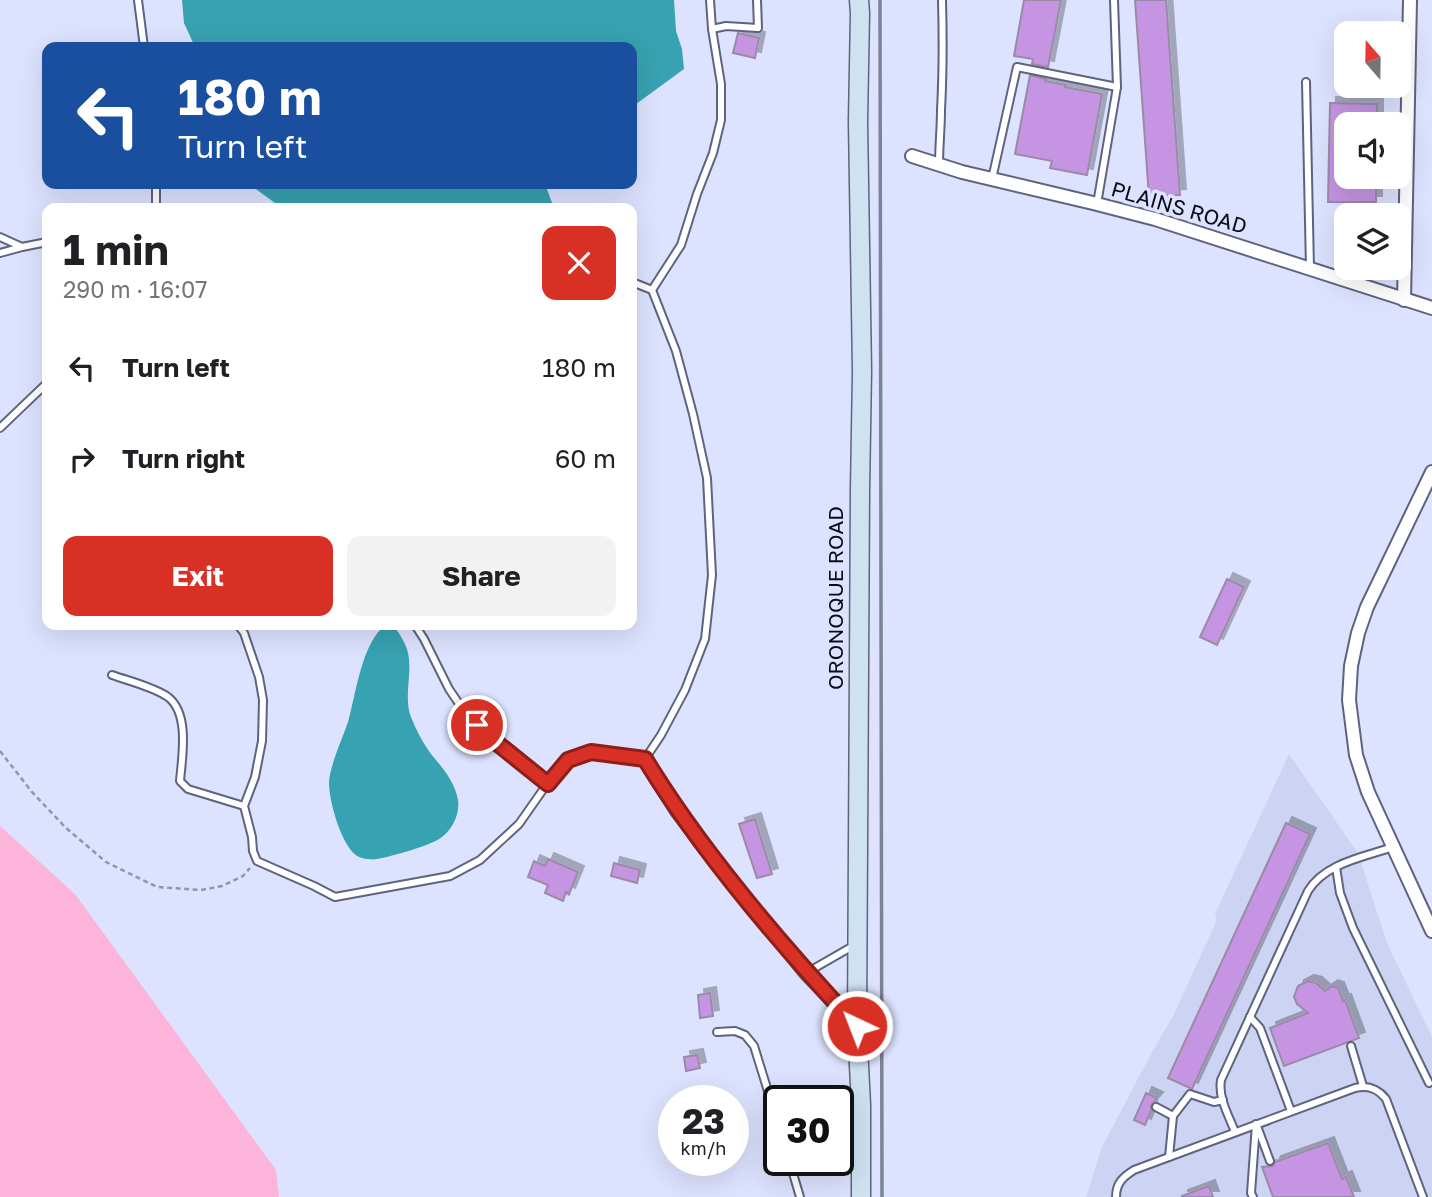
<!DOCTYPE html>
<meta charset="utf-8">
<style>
body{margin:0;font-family:"Golos Text",sans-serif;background:#f2f2f2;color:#202124;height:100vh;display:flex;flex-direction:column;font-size:26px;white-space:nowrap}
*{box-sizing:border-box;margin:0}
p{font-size:23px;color:#757577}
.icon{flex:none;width:38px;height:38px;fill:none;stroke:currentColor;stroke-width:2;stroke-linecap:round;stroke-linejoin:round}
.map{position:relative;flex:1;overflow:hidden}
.drawer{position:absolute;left:42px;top:203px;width:595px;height:427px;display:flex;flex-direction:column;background:#fff;border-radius:14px;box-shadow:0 7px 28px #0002}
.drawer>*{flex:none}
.hud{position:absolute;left:42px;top:42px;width:595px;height:147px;border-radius:14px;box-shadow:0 7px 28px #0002;background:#1a4fa0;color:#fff;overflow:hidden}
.needle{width:46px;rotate:340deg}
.fabs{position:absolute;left:1334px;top:21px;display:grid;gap:14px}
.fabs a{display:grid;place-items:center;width:77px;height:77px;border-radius:14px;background:#fff;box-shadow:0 7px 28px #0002;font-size:35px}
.speed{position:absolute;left:658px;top:1085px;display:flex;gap:14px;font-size:35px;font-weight:700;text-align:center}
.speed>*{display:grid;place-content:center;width:91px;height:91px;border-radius:50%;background:#fff;box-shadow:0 7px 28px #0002;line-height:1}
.speed small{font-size:18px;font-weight:400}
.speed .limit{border:4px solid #111;border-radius:10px;background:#fff;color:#111}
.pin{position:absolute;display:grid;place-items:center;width:60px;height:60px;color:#fff;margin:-30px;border:4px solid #fff;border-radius:50%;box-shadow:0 2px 7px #0007}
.me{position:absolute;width:77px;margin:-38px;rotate:317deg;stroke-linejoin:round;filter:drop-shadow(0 0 5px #0008)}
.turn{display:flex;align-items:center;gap:24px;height:147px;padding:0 21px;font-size:32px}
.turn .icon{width:91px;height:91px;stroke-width:2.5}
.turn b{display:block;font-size:49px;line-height:60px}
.round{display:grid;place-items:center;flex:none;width:74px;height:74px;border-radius:14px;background:#f2f2f2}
.summary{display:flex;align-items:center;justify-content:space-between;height:119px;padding:0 21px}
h1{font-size:42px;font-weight:700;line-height:52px}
.primary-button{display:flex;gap:14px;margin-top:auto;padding:14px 21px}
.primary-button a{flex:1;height:80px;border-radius:14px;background:#d93025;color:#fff;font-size:28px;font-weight:700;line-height:80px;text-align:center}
.primary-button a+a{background:#f2f2f2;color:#202124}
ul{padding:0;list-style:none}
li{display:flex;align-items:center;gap:21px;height:91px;padding:0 21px}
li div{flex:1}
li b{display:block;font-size:26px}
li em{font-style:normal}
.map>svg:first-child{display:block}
</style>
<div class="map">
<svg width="1432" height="1197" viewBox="0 0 1432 1197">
<defs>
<filter id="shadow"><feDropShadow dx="6" dy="-6" stdDeviation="0" flood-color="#0004"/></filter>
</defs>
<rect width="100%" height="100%" fill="#dde3fe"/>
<path fill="#cdd3f2" d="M1289 754 1358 853 1387 943 1432 1037V1197H1086L1102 1147 1152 1052 1174 1014 1217 920 1215 914Z"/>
<path fill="#fdb4db" d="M0 826 75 894 276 1170 279 1197H0Z"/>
<g fill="#37a2b1">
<path d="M182 0H674L676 31 682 49 684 69 632 107V47H195L184 23Z"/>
<path d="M249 184H545L554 208H282Z"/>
<path d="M386 625 394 626C401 636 408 646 409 659 411 678 404 699 411 717 416 730 423 743 431 754 442 767 455 782 458 800 460 813 453 829 442 837 433 845 390 857 377 859 372 860 362 859 357 856 341 845 329 801 329 783 329 768 343 737 348 722 356 694 362 641 386 625Z"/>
</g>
<g fill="#c595e3" stroke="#9b8aa7" stroke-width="2" filter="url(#shadow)">
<path d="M1024 0H1061L1048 67 1032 64 1033 59 1014 56Z"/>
<path d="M1135 0H1166L1180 195 1149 197Z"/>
<path d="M738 33 759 38 755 58 733 53Z"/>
<path d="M1030 75 1046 79 1045 81 1066 85 1065 87 1102 94 1087 175 1050 168 1052 161 1015 154Z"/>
<path d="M1330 103 1377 104V124H1346V177H1376V202H1328Z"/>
<path d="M1227 579 1244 587 1217 645 1200 637Z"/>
<path d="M755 819 772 874 757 878 739 824Z"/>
<path d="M1286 823 1310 834 1192 1089 1190 1088 1168 1078Z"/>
<path d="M548 859 578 872 569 894 566 892 563 901 545 893 548 885 528 877 534 861 545 866Z"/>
<path d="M614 863 640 870 637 883 611 876Z"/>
<path d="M1308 981 1316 983 1325 991 1332 986 1338 988 1343 1001 1345 1000 1359 1038 1284 1066 1270 1028 1308 1013 1297 1004 1294 997 1298 986Z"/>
<path d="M710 993 713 1016 700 1018 698 995Z"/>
<path d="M697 1055 700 1068 686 1071 684 1057Z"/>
<path d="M1146 1093 1157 1098 1151 1105V1110L1145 1125 1134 1120Z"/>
<path d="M1328 1143 1342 1179 1346 1177 1354 1197H1273L1262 1167 1273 1166 1275 1162Z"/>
<path d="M1209 1186 1213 1197H1182V1196Z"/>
</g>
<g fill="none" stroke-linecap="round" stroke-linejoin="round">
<g stroke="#5e6380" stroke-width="10">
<g id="lane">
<path d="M138 0 144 47"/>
<path d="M712 29 726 26 758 28 757 0"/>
<path d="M1306 82 1310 268"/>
<path d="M939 165C939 146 941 128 941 110 943 73 943 37 942 0"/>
<path d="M992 179 1017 67 1117 87"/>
<path d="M1097 204 1117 87 1114 0"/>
<path d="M156 208V184"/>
<path d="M0 237 22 247"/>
<path d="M0 253 22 247 47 242"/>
<path d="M652 290 681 245 697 194 713 153 721 120V84L712 29 710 0"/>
<path d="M0 428 47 383"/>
<path d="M238 625 244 633 259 677 263 700 262 741 255 777 244 806 252 837 253 851 257 861 314 886 335 897 450 876 480 860 519 824 547 784 568 760 591 752 645 759 661 735 685 690 705 639 712 575 707 478 693 414 676 351 652 290 632 282"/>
<path d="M415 625 424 639 449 689 466 714 487 735 547 784"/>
<path d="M112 675C129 681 154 687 168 697 190 714 182 757 180 781L188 789 244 806"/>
<path d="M1336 867 1340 893 1353 928 1429 1083"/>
<path d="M806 973 853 946"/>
<path d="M1250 1017 1260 1028 1291 1111"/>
<path d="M717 1032 735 1031 745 1035 754 1046 779 1127"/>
<path d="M1351 1046 1363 1086"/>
<path d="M1156 1107 1173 1116"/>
<path d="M1257 1126 1270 1161"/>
<path d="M1235 1132C1229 1116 1218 1098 1221 1080L1308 891C1325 863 1364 857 1393 847"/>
<path d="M1169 1157 1173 1116 1190 1094 1214 1102 1223 1100"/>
<path d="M789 1160 800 1197"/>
<path d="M1116 1197C1116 1183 1123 1177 1134 1170L1355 1088C1369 1085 1378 1089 1386 1099L1423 1197"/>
<path d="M1253 1197 1251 1193 1256 1124"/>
</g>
</g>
<g stroke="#5e6380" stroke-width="16">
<g id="street">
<path d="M912 156 962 172 1093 203 1155 219 1432 308"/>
<path d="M1404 300 1410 0"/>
<path d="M1432 472 1367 607 1358 633 1351 666 1349 700 1356 755 1368 792 1432 931"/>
<path d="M645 759 677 811 734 884 806 973 857 1026"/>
</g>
</g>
<g stroke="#5e6380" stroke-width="21">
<path id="secondary" d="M859 0 860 13 858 121 862 371 860 489 857 1026 861 1105V1197"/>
</g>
<path stroke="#9196ab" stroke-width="2.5" stroke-dasharray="5 3.5" stroke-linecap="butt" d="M0 751 32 792 66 828 106 862 157 887 201 890 222 886 243 876 250 868"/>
<use href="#lane" stroke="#fff" stroke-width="6"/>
<use href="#street" stroke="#fff" stroke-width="12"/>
<use href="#secondary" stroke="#cee2f2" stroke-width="18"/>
<path stroke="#7e8296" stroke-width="3.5" d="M880 0 882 1197"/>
</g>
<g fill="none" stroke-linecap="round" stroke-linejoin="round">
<g stroke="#8d1f18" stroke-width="18">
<path id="route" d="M477 725 487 735 548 784 568 760 591 752 645 759C703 854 781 945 857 1026"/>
</g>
<use href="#route" stroke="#d93025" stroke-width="12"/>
</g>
<g text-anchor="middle" stroke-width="7" stroke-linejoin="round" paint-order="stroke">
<g font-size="21" fill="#0b0c17" stroke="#dde3fe">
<text transform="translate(1179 208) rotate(16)" y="7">PLAINS ROAD</text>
<text transform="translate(836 598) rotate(-90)" y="7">ORONOQUE ROAD</text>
</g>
</g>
</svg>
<div class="fabs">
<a><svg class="needle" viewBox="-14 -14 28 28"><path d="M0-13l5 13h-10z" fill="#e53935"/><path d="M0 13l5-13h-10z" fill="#757577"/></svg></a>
<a><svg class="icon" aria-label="sound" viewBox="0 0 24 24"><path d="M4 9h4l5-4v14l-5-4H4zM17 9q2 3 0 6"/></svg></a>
<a><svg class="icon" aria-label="layers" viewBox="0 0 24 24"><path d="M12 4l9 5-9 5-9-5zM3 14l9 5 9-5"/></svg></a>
</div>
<div class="speed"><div>23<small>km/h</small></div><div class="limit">30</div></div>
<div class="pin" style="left:477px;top:725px;background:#d93025"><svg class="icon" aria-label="arrive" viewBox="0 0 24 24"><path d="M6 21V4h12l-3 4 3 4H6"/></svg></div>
<svg class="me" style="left:857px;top:1026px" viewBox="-20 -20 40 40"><circle r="17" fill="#d93025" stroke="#fff" stroke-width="3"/><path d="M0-11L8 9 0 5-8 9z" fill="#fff"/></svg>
<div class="hud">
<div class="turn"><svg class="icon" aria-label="left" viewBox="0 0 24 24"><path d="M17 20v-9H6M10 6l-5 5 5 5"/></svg><div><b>180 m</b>Turn left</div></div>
</div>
<section class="drawer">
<div class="summary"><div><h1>1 min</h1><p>290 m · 16:07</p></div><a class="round" style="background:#d93025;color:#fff"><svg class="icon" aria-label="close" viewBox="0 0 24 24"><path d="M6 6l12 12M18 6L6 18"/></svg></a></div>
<ul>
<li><svg class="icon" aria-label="left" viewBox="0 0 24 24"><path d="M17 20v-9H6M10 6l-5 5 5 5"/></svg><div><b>Turn left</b></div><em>180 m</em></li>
<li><svg class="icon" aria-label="right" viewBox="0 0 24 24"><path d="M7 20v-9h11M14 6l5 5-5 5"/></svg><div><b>Turn right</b></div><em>60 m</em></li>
</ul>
<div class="primary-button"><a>Exit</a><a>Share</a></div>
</section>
</div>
